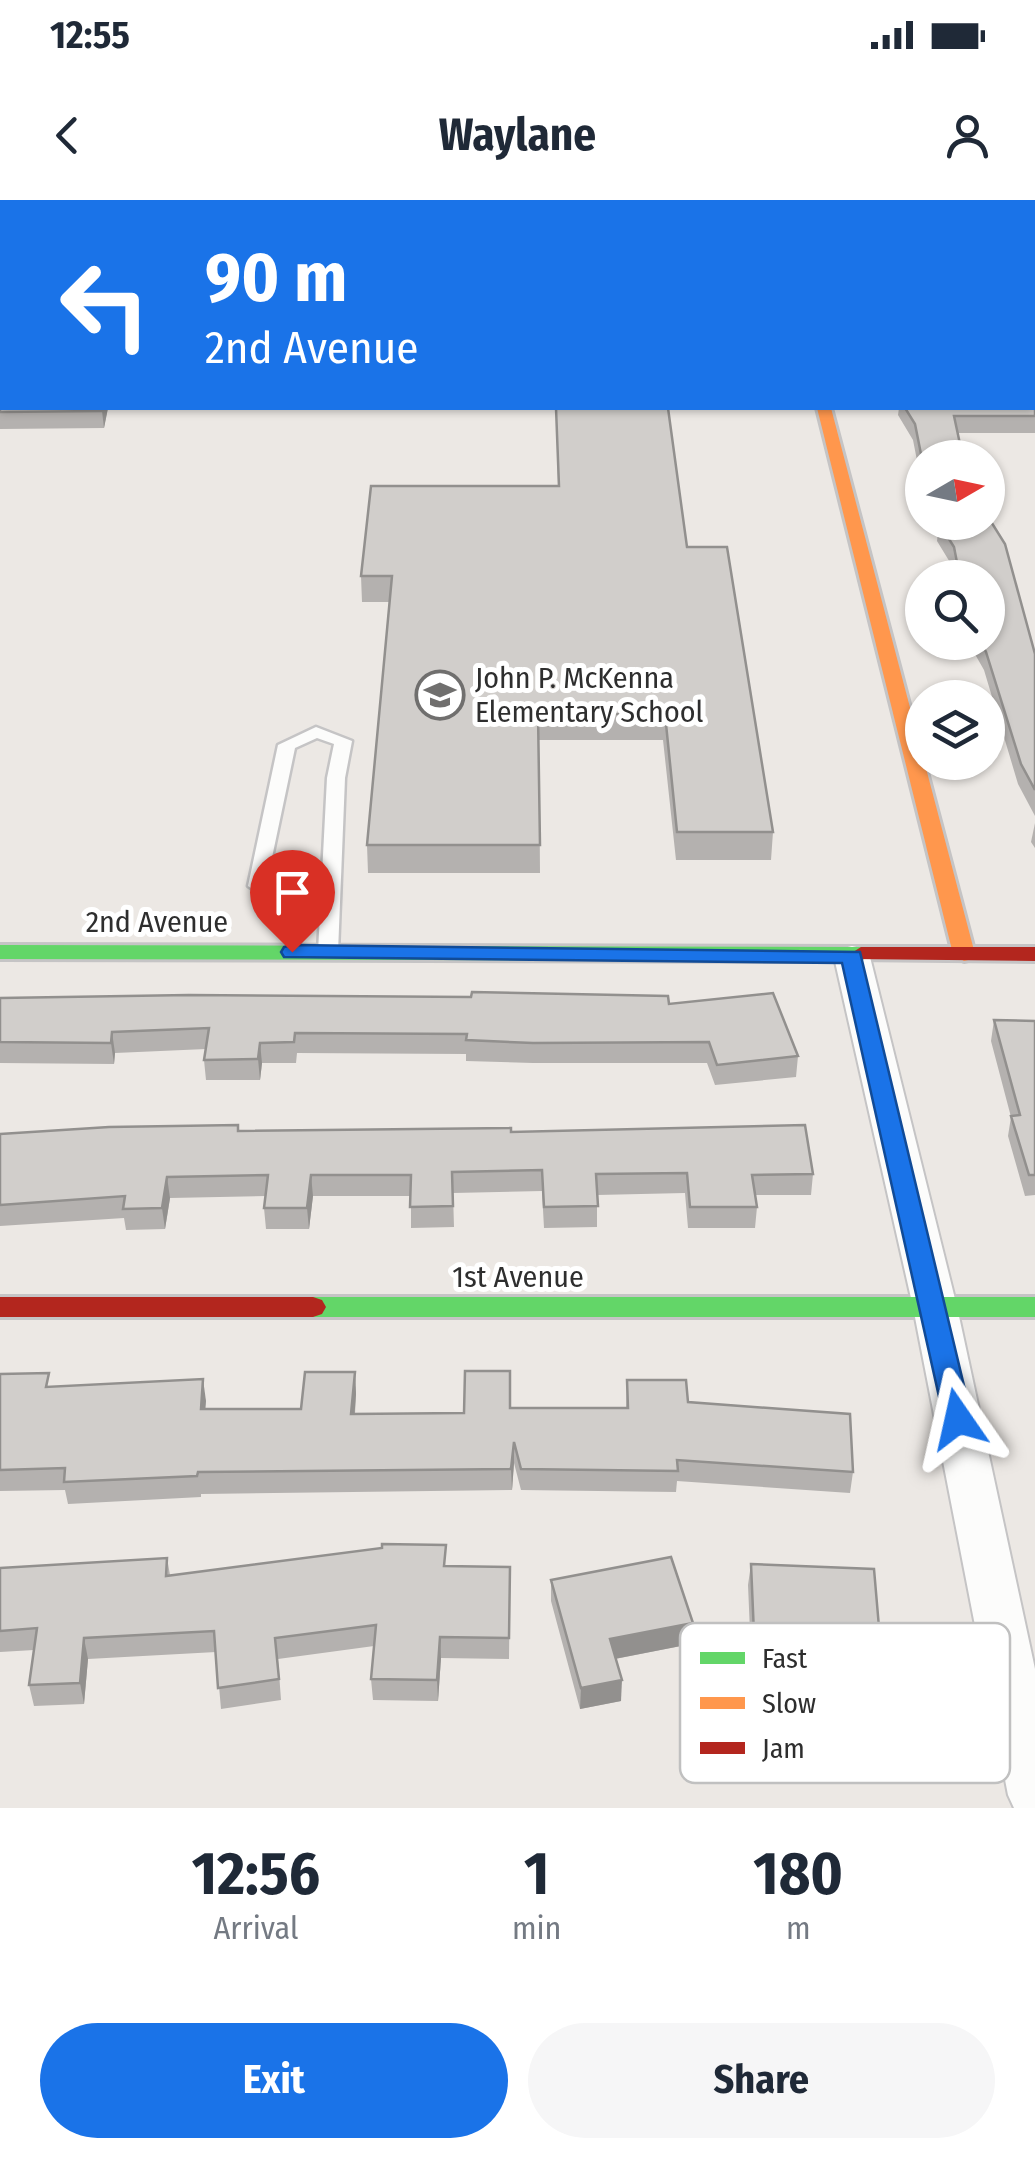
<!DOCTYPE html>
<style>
body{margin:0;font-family:"Fira Sans Condensed",sans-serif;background:#f6f6f7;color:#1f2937;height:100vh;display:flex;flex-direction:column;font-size:38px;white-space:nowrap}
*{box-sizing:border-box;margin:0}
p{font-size:32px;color:#747a83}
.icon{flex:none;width:55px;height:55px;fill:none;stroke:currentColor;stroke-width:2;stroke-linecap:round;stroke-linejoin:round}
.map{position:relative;height:1608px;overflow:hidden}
.panel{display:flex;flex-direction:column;background:#fff;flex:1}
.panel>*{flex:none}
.hud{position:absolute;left:0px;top:0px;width:1035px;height:210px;box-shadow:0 2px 8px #0004;background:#1a73e8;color:#fff;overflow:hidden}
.needle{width:65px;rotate:81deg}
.tools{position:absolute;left:905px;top:240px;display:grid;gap:20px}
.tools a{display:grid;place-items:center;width:100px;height:100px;border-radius:50%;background:#fff;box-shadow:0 2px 8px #0004;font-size:50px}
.pin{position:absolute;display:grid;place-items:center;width:85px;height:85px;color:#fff;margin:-102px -42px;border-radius:50% 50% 50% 0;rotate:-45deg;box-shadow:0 0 10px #0007}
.pin .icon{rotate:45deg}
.me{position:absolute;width:110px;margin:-55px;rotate:349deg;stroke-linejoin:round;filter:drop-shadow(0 0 8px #0008)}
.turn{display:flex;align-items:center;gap:35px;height:210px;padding:0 40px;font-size:45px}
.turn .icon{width:130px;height:130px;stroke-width:2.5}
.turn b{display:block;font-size:70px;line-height:85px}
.eta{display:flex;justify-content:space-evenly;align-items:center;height:170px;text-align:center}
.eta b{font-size:60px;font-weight:700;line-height:70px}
.button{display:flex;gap:20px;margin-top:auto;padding:20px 40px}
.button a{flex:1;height:115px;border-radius:60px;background:#1a73e8;color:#fff;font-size:40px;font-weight:700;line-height:115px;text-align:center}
.button a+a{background:#f6f6f7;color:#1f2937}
.status{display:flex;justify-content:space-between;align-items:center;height:70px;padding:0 50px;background:#fff;direction:ltr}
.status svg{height:28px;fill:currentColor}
header{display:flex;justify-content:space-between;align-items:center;height:130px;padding:0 40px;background:#fff;font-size:45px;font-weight:700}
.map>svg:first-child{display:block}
</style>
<div class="status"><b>12:55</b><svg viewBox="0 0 49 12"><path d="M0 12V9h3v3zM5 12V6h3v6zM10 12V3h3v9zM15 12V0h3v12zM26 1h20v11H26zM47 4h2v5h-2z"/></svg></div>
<header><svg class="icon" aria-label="back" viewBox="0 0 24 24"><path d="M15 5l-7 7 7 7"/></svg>Waylane<svg class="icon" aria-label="person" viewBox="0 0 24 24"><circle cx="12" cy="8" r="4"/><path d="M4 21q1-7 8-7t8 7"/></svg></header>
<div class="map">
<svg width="1035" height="1608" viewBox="0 0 1035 1608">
<rect width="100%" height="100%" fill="#ece8e4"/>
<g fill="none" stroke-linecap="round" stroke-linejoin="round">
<g stroke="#c5c4c5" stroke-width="5">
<path id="lane" d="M316 527 352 541 345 578 338 752 328 758 318 752 327 578 334 544 317 538 295 548 266 686 257 692 248 686 278 545Z"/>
</g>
<g stroke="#c5c4c5" stroke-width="4">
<g id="street">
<rect x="487" y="0" width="20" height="2"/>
<rect x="761" y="0" width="20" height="2"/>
<path d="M852 746 865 749 870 757 957 1107 1035 1469V1608H1014L1008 1595 913 1107 834 757 839 749Z"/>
</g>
</g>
<g stroke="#c5c4c5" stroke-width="6">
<g id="fast">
<path d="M0 745 861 747 872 754 861 761 0 759Z"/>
<path d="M313 1097H1035V1117H313L304 1114 300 1107 304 1100Z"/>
</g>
</g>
<g stroke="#c5c4c5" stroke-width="6">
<path id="slow" d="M817 208H831L975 754 972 759 964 761 953 754Z"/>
</g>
<g stroke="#c5c4c5" stroke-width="6">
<g id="jam">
<path d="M861 747H1035V761L853 759 850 754Z"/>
<path d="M0 1097H313L322 1100 326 1107 322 1114 313 1117H0Z"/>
</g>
</g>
<use href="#lane" fill="#fcfcfb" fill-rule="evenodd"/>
<use href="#street" fill="#fcfcfb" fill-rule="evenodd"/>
<use href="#fast" fill="#63d668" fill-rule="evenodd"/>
<use href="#slow" fill="#ff974d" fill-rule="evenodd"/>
<use href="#jam" fill="#b3261e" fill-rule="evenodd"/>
</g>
<g fill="#b4b1af">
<path d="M1035 120V233H958L922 258V286L913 240 898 215 899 208H1032Z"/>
<path d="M0 180 2 208H108L104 228 0 229Z"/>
<path d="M556 208 687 347 773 632 771 660H676L663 540H539L540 673H368L367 645 389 402H362L361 376 558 286Z"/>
<path d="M988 299 993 306 991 322 1035 454V616L1018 584 984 470 968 442H988V378H954L951 364 937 341 939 323 941 322H988Z"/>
<path d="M1035 623V648L1031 642Z"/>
<path d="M0 798 669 804 798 856 796 877 715 885 707 863H533L466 861V854L297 853 296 863H262L260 880H206L204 860 206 849 115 853 114 864 0 863Z"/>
<path d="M994 820 1035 821V995L1025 996 1008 936 1011 917 991 841Z"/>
<path d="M239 931 511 932 813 974 811 995H755L757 1007 755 1028H688L685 993 597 995V1027L544 1028 542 991 453 993 454 1027 411 1028V996H313L309 1029H266L264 1008 266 996 170 998 165 1029 126 1030 124 1018 0 1026V934Z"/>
<path d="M355 1172 356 1194 355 1214 464 1213 510 1208H626L627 1180 688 1202 853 1272 850 1293 677 1281 676 1292 521 1290 514 1263 512 1290 201 1294V1297L68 1304 65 1290 0 1291V1174L51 1187 203 1179 205 1209H301Z"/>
<path d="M167 1358 170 1375 446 1366 510 1367 509 1459 441 1458 438 1501 373 1500 371 1479 374 1446 278 1459 281 1500 221 1509 216 1452 88 1459 84 1504 34 1506 29 1485 34 1450 0 1452V1368Z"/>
<path d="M751 1364 880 1439 877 1460 805 1457 807 1482 804 1504 753 1502 748 1385Z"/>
<path d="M551 1380 693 1423 691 1444 615 1459 621 1501 580 1509 551 1401Z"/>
</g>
<g fill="#92908e">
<path d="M316 0H329V2H315Z"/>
<path d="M2 73V92L0 96V77Z"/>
<path d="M2 161V178L0 179V162Z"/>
<path d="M102 208H108L104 228 102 211Z"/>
<path d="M112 832 115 853 114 864 111 843Z"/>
<path d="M260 843 262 863 260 880 258 859Z"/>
<path d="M311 975 313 996 309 1029 307 1008Z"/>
<path d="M167 977 170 998 165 1029 162 1008Z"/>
<path d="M355 1172 356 1194 353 1235 351 1214Z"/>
<path d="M203 1179 206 1201 204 1230 201 1209Z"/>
<path d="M514 1242V1263L512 1290 511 1269Z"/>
<path d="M693 1423 691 1444 609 1460 610 1439Z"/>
<path d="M440 1437 441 1458 438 1501 437 1480Z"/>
<path d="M84 1438 88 1459 84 1504 80 1483Z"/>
<path d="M622 1480 621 1501 580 1509 581 1488Z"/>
</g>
<g fill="#d1cecb" stroke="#92908e" stroke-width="2.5">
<path d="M129 0H172L162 1V2H129Z"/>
<path d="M274 0H316L315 2H274Z"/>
<path d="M402 0H424L425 2H402Z"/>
<path d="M685 0H723L724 2H685Z"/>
<path d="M835 0H884L885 1 840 2H836Z"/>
<path d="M0 2H31H2V73L0 77Z"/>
<rect x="1032" y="120" width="3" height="43"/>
<path d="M0 122H2V166V161L0 162Z"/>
<path d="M1032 172 1035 181V216H954L963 258 922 259 915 224 905 208H1032Z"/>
<path d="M2 178V208H102V211L0 212V180Z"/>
<path d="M556 208H668L687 347H727L773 632H677L665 514H538L540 645H367L392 376H361L371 286H559Z"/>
<path d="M988 320H990L1005 344 1035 454V590L1021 564 986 452 981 442H988V378H960L954 347 939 323 988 322Z"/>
<path d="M472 792 668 796 669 804 773 793 798 856 717 865 709 842 533 843 466 840 467 834 295 833 294 842 260 843 258 859 204 860 209 828 112 832 111 843 0 842V798L189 795 471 797Z"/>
<path d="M994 820 1035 821V975H1029L1011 916 1020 915Z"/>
<path d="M238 925V931L511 928V932L805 925 813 974 752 975 757 1007H690L687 973 596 974 598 1006 544 1007 542 970 452 972 453 1006 410 1007 411 975H311L307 1008H264L268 975 167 977 162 1008 123 1009 125 996 0 1005V934L109 927Z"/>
<path d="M465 1171H510V1208H628L627 1180H686L688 1202 850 1214 853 1272 677 1260 678 1271 521 1269 514 1242 511 1269 198 1272 197 1276 64 1282 65 1268 0 1270V1174L49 1173 46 1187 203 1179 201 1209H301L305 1172H355L351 1214 464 1213Z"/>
<path d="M382 1344 446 1345 444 1366 510 1367 509 1438 440 1437 437 1480 371 1479 376 1425 275 1438 279 1479 218 1488 214 1431 84 1438 80 1483 29 1485 37 1428 0 1431V1368L167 1358 166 1376 382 1348Z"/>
<path d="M671 1357 693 1423 610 1439 622 1480 581 1488 551 1380Z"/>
<path d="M751 1364 874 1369 880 1439 804 1436 807 1482 756 1481Z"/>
</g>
<path fill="#1a73e8" stroke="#114b97" stroke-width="2.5" d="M292 745 860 752 972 1219 968 1227 958 1230 948 1227 944 1219 842 763 284 757 281 752 284 747Z"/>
<defs>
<g id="school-ring" transform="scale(2.5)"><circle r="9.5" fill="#fff" stroke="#706f6e" stroke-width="1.5"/><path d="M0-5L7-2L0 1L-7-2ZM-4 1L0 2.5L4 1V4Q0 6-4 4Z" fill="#706f6e"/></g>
</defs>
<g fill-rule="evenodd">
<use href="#school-ring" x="440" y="495"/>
</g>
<g text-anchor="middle" stroke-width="10" stroke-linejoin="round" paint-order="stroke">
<g font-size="30" fill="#2e2e2e" stroke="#fff" text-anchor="start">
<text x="475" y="488">John P. McKenna<tspan x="475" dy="34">Elementary School</tspan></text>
</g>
<g font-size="30" fill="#2e2e2e" stroke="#fff">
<text x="157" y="732">2nd Avenue</text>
<text x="518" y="1087">1st Avenue</text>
</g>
</g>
<rect x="680" y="1423" width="330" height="160" rx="15" fill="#fff" stroke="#c0c0c0" stroke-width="2.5"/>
<rect x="700" y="1452" width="45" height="12" fill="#63d668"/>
<rect x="700" y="1497" width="45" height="12" fill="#ff974d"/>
<rect x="700" y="1542" width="45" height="12" fill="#b3261e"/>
<g font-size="28" fill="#2e2e2e">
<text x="762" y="1468">Fast</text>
<text x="762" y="1513">Slow</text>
<text x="762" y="1558">Jam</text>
</g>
</svg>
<div class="tools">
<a><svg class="needle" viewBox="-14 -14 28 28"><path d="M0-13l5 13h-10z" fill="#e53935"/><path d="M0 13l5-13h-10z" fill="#747a83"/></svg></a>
<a><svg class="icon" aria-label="search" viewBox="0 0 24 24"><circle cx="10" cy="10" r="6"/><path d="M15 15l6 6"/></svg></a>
<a><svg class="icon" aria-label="layers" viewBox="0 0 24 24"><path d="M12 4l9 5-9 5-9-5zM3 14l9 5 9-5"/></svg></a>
</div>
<div class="pin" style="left:292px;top:752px;background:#d93025"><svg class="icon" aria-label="arrive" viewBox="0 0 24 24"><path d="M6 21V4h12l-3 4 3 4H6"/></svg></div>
<svg class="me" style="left:958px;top:1219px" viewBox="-20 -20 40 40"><path d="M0-17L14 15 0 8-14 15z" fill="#1a73e8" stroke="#fff" stroke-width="4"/></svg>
<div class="hud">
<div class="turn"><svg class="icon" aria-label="left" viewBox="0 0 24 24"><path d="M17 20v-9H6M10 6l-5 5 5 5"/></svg><div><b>90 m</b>2nd Avenue</div></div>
</div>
</div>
<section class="panel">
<div class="eta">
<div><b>12:56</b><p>Arrival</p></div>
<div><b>1</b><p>min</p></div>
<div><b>180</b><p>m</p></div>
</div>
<div class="button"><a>Exit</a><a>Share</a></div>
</section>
